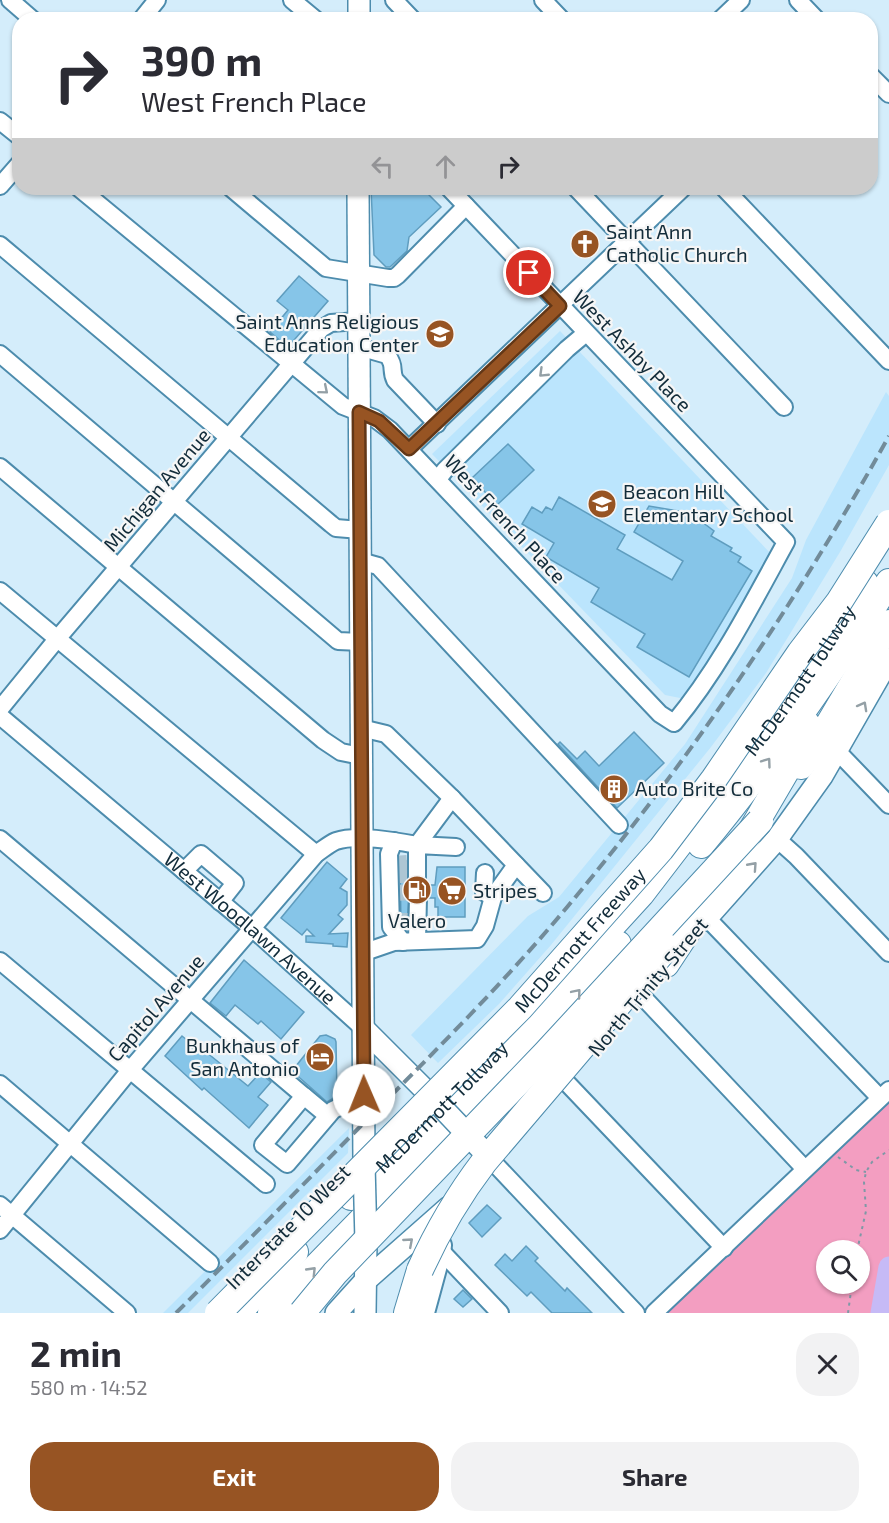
<!DOCTYPE html>
<meta charset="utf-8">
<style>
body{margin:0;font-family:"Exo 2",sans-serif;background:#f2f2f3;color:#2b2b33;height:100vh;display:flex;flex-direction:column;font-size:22px;white-space:nowrap}
*{box-sizing:border-box;margin:0}
p{font-size:20px;color:#7c7c81}
.icon{flex:none;width:33px;height:33px;fill:none;stroke:currentColor;stroke-width:2;stroke-linecap:round;stroke-linejoin:round}
.map{position:relative;height:1313px;overflow:hidden}
.drawer{display:flex;flex-direction:column;background:#fff;flex:1}
.drawer>*{flex:none}
.top-card{position:absolute;left:12px;top:12px;width:866px;height:183px;border-radius:24px;box-shadow:0 2px 4px #0004;background:#fff;color:#2b2b33;overflow:hidden}
.buttons{position:absolute;left:816px;top:1240px;display:grid;gap:12px}
.buttons a{display:grid;place-items:center;width:54px;height:54px;border-radius:50%;background:#fff;box-shadow:0 2px 4px #0004;font-size:30px}
.pin{position:absolute;display:grid;place-items:center;width:51px;height:51px;color:#fff;margin:-26px;border:3px solid #fff;border-radius:50%;box-shadow:0 2px 6px #0007}
.me{position:absolute;width:66px;margin:-33px;rotate:359deg;stroke-linejoin:round;filter:drop-shadow(0 0 4px #0008)}
.turn{display:flex;align-items:center;gap:21px;height:126px;padding:0 30px;font-size:27px}
.turn .icon{width:78px;height:78px;stroke-width:2.5}
.turn b{display:block;font-size:42px;line-height:51px}
.lanes{display:flex;align-items:center;height:57px;padding:0 30px;background:#0003;justify-content:center;gap:30px;direction:ltr}
.lanes .off{opacity:.35}
.round{display:grid;place-items:center;flex:none;width:63px;height:63px;border-radius:24px;background:#f2f2f3}
.head{display:flex;align-items:center;justify-content:space-between;height:102px;padding:0 30px}
h1{font-size:36px;font-weight:700;line-height:45px}
.primary-button{display:flex;gap:12px;margin-top:auto;padding:12px 30px}
.primary-button a{flex:1;height:69px;border-radius:24px;background:#975423;color:#fff;font-size:24px;font-weight:700;line-height:69px;text-align:center}
.primary-button a+a{background:#f2f2f3;color:#2b2b33}
.map>svg:first-child{display:block}
</style>
<div class="map">
<svg width="889" height="1313" viewBox="0 0 889 1313">
<rect width="100%" height="100%" fill="#d4edfb"/>
<g fill="#bbe5fd">
<path d="M560 331 772 555 685 699 665 695 432 454Z"/>
<path d="M886 392 889 396V465L840 552 766 673 711 747 551 945 499 1004 438 1063 411 1035 528 916 559 897 685 744 792 578 806 540Z"/>
<path d="M349 1128 348 1153 188 1313H163Z"/>
</g>
<path fill="#f39ec1" fill-rule="evenodd" d="M889 1100V1313H667L822 1163ZM826 1251H860V1284H826Z"/>
<g fill="none" stroke-linecap="round" stroke-linejoin="round">
<path stroke="#c6baf6" stroke-width="21" d="M881 1313 889 1267"/>
</g>
<g fill="#86c5e8" stroke="#5f9dbf" stroke-width="1.5">
<path d="M371 188H422L441 207 409 237 407 251 390 267H386L374 255Z"/>
<path d="M299 276 328 301 288 347 270 332 288 310 277 301Z"/>
<path d="M508 444 534 470 497 505 472 478Z"/>
<path d="M559 497 625 535 617 549 672 580 683 561 634 532 649 506 690 513 714 531 711 536 732 548 730 551 741 557 738 562 752 571 689 677 637 647 645 634 591 602 599 588 546 557 554 543 522 524 532 507 542 513 546 507 552 510Z"/>
<path d="M634 732 664 763 617 808 558 744 560 742 577 759 585 751 599 766Z"/>
<path d="M400 861H406V886L409 893 407 925 401 923Z"/>
<path d="M327 862 347 879 340 888 347 892V905L338 915 343 919 329 934 348 933 347 947 333 946V944L306 942V936H314L307 929 302 935 281 918Z"/>
<path d="M437 867H465V917H438V907H435V898H428L426 891 428 885H435Z"/>
<path d="M244 960 304 1012 281 1039 261 1021 258 1024 235 1005 226 1016 210 1003Z"/>
<path d="M326 1035 335 1039 336 1042 337 1096 327 1102 292 1071 320 1036Z"/>
<path d="M182 1036 204 1054 206 1052 248 1086 260 1073 271 1082 258 1097 268 1105 249 1128 204 1088 202 1090 165 1056Z"/>
<path d="M487 1205 501 1218 482 1237 469 1223Z"/>
<path d="M526 1246 538 1258 535 1261 565 1291 567 1288 592 1313H552L531 1292 527 1296 495 1265 505 1254 512 1261Z"/>
<path d="M463 1290 472 1299 463 1307 454 1299Z"/>
</g>
<g fill="none" stroke-linecap="round" stroke-linejoin="round">
<g stroke="#adc6d4" stroke-width="16" stroke-dasharray="16 8" stroke-linecap="butt">
<path d="M393 864 407 863"/>
<path d="M394 875H408"/>
<path d="M394 893 417 892"/>
<path d="M395 921H408"/>
</g>
<g stroke="#4d8cad" stroke-width="20">
<g id="minor">
<path d="M10 0 33 20"/>
<path d="M292 0 316 20"/>
<path d="M394 0 413 20"/>
<path d="M543 0 562 20"/>
<path d="M798 0 817 20"/>
<path d="M141 20 157 0"/>
<path d="M720 20 741 0"/>
<path d="M870 75 889 94"/>
<path d="M0 121 20 137"/>
<path d="M0 186 20 163"/>
<path d="M79 188 343 406 374 418 390 430 660 714 674 723C719 669 752 604 786 542L449 188"/>
<path d="M231 188 326 268 388 278H394L398 275 466 206"/>
<path d="M576 188 784 407"/>
<path d="M724 188 889 361"/>
<path d="M0 245 331 524 336 528 360 530"/>
<path d="M359 347 387 355C396 366 390 370 395 380L437 424"/>
<path d="M0 354 338 641 361 642"/>
<path d="M409 449 683 188"/>
<path d="M0 467 323 740 341 752 361 756"/>
<path d="M438 479 445 470 567 349 586 333"/>
<path d="M360 561 378 566 619 825"/>
<path d="M0 591 316 854"/>
<path d="M0 709 57 639 321 329 331 323 358 321"/>
<path id="s1" d="M0 716 253 929 363 1028"/>
<path d="M361 728 386 734 452 798 543 893"/>
<path d="M838 752 889 805"/>
<path d="M0 839 304 1096"/>
<path d="M777 839 796 856 889 953"/>
<path d="M394 841 389 854 391 927 403 942"/>
<path d="M184 871 201 854 235 883 220 902"/>
<path d="M485 873 484 892 493 897"/>
<path d="M417 886V845L456 847"/>
<path d="M707 918 880 1098"/>
<path d="M417 940 418 898"/>
<path d="M362 953 394 942 477 939 485 926 493 897 516 865"/>
<path d="M0 961 266 1184"/>
<path d="M642 996 804 1168"/>
<path d="M567 1083 724 1248"/>
<path d="M0 1084 210 1263"/>
<path d="M328 1116 304 1096 263 1145 287 1164 333 1110 364 1095"/>
<path d="M495 1164 636 1313"/>
<path d="M0 1205 127 1313"/>
<path d="M0 1230 130 1070 316 854C322 850 329 844 336 841 357 834 395 841 417 845L452 798"/>
<path d="M442 1252 500 1313"/>
<path d="M426 1313 442 1254 443 1245 438 1233"/>
<path d="M654 1313 889 1090"/>
</g>
</g>
<g stroke="#4d8cad" stroke-width="24">
<g id="major">
<path d="M359 0V20"/>
<path d="M358 188 364 1164"/>
<path d="M705 920 777 839 822 776 889 659"/>
<path d="M363 1028 431 1096"/>
<path d="M336 1313 365 1281 449 1207"/>
<path d="M365 1313 366 1242"/>
</g>
</g>
<g stroke="#4d8cad" stroke-width="28">
<g id="highway">
<path d="M801 766 817 744 889 623"/>
<path d="M701 845C770 762 831 673 889 582"/>
<path d="M666 964 730 867 785 773 807 724"/>
<path id="s2" d="M351 1197 483 1067 641 894 779 714 817 660 865 583"/>
<path d="M238 1313 295 1252"/>
<path d="M271 1313 536 1042 618 944"/>
<path d="M407 1313 420 1270"/>
</g>
</g>
<g stroke="#7f98a6" stroke-width="2" stroke-dasharray="3 4.5" stroke-linecap="butt">
<path d="M838 1157 856 1170 866 1172"/>
<path d="M857 1251 866 1211 864 1182 866 1172 872 1162 889 1150"/>
<path d="M848 1313 852 1284"/>
</g>
<use href="#minor" stroke="#fff" stroke-width="16"/>
<use href="#major" stroke="#fff" stroke-width="21"/>
<use href="#highway" stroke="#fff" stroke-width="26"/>
<path stroke="#728b99" stroke-width="4" stroke-dasharray="12 6" stroke-linecap="butt" d="M176 1313C231 1258 286 1202 341 1146 418 1068 497 991 568 906 690 760 796 603 889 436"/>
<g stroke="#4d8cad" stroke-width="24" stroke-linecap="butt">
<g id="major-bridge">
<path d="M431 1096 486 1154"/>
<path d="M364 1164 366 1242"/>
</g>
</g>
<g stroke="#4d8cad" stroke-width="28" stroke-linecap="butt">
<g id="highway-bridge">
<path d="M420 1270C438 1230 458 1196 484 1162L667 947"/>
<path id="s3" d="M218 1313 520 1008 661 849 714 779 800 653 839 602 889 523"/>
<path d="M302 1313 335 1273 546 1053 760 821"/>
</g>
</g>
<use href="#major-bridge" stroke="#fff" stroke-width="21"/>
<use href="#highway-bridge" stroke="#fff" stroke-width="26"/>
</g>
<defs><path id="oneway-chevron" d="M-2-3.5L2.5 0L-2 3.5" fill="none" stroke-width="1.6" stroke-linecap="round" stroke-linejoin="round" transform="scale(1.5)"/></defs>
<g stroke="#94a0a6">
<use href="#oneway-chevron" transform="translate(543 373) rotate(136)"/>
<use href="#oneway-chevron" transform="translate(324 390) rotate(40)"/>
<use href="#oneway-chevron" transform="translate(863 706) rotate(-61)"/>
<use href="#oneway-chevron" transform="translate(767 762) rotate(-54)"/>
<use href="#oneway-chevron" transform="translate(753 866) rotate(-48)"/>
<use href="#oneway-chevron" transform="translate(577 993) rotate(-50)"/>
<use href="#oneway-chevron" transform="translate(409 1242) rotate(-41)"/>
<use href="#oneway-chevron" transform="translate(312 1271) rotate(-46)"/>
</g>
<g fill="none" stroke-linecap="round" stroke-linejoin="round">
<g stroke="#623717" stroke-width="15">
<path id="route" d="M364 1095 359 412 379 421 409 449 560 306 529 273"/>
</g>
<use href="#route" stroke="#975423" stroke-width="10"/>
</g>
<defs>
<g id="church-disc" transform="scale(1.5)"><circle r="9.5" fill="#975423" stroke="#f6f6f6"/><path d="M-1.2-6h2.4v3.5h3.3v2.4h-3.3V6h-2.4V-.1h-3.3v-2.4h3.3Z" fill="#fff"/></g>
<g id="school-disc" transform="scale(1.5)"><circle r="9.5" fill="#975423" stroke="#f6f6f6"/><path d="M0-5L7-2L0 1L-7-2ZM-4 1L0 2.5L4 1V4Q0 6-4 4Z" fill="#fff"/></g>
<g id="building-disc" transform="scale(1.5)"><circle r="9.5" fill="#975423" stroke="#f6f6f6"/><path d="M-4-6H4V6H1V3H-1V6H-4ZM-2.5-4.3h1.7v1.8h-1.7ZM.8-4.3h1.7v1.8H.8ZM-2.5-1h1.7V.8h-1.7ZM.8-1h1.7V.8H.8Z" fill="#fff"/></g>
<g id="fuel-disc" transform="scale(1.5)"><circle r="9.5" fill="#975423" stroke="#f6f6f6"/><path d="M-5.5-6h7V0h2V4h1.3V-2.5L3-4.5l.8-.8L6-3V5H2.5V1h-1V6h-7ZM-4.2-4.7v3.2H.2V-4.7Z" fill="#fff"/></g>
<g id="supermarket-disc" transform="scale(1.5)"><circle r="9.5" fill="#975423" stroke="#f6f6f6"/><path d="M-6-5.5h2.5l.6 2H6L4.5 2H-2.5L-4.4-4H-6ZM-1.5 3.2a1.3 1.3 0 1 0 .1 0ZM3 3.2a1.3 1.3 0 1 0 .1 0Z" fill="#fff"/></g>
<g id="hotel-disc" transform="scale(1.5)"><circle r="9.5" fill="#975423" stroke="#f6f6f6"/><path d="M-6-4.5h1.5V1H6V5H4.5V3h-9V5H-6ZM-4 0a1.8 1.8 0 1 1 3.6 0ZM.5 0V-2.5h3Q6-2.5 6 0Z" fill="#fff"/></g>
</defs>
<g fill-rule="evenodd">
<use href="#church-disc" x="585" y="244"/>
<use href="#school-disc" x="440" y="334"/>
<use href="#school-disc" x="602" y="504"/>
<use href="#building-disc" x="614" y="789"/>
<use href="#fuel-disc" x="417" y="890"/>
<use href="#supermarket-disc" x="452" y="891"/>
<use href="#hotel-disc" x="320" y="1057"/>
</g>
<g text-anchor="middle" stroke-width="4.5" stroke-linejoin="round" paint-order="stroke">
<g font-size="20" fill="#122c3a" stroke="#f6f6f6" text-anchor="start">
<text x="606" y="239">Saint Ann<tspan x="606" dy="23">Catholic Church</tspan></text>
<text x="419" y="329" text-anchor="end">Saint Anns Religious<tspan x="419" dy="23">Education Center</tspan></text>
<text x="623" y="499">Beacon Hill<tspan x="623" dy="23">Elementary School</tspan></text>
<text x="635" y="796">Auto Brite Co</text>
<text x="473" y="898">Stripes</text>
<text x="417" y="928" text-anchor="middle">Valero</text>
<text x="299" y="1053" text-anchor="end">Bunkhaus of<tspan x="299" dy="23">San Antonio</tspan></text>
</g>
<g font-size="20" fill="#122c3a" stroke="#f6f6f6">
<text transform="translate(632 351) rotate(46)" y="7">West Ashby Place</text>
<text transform="translate(157 490) rotate(-50)" y="7">Michigan Avenue</text>
<text transform="translate(505 519) rotate(47)" y="7">West French Place</text>
<text dy="7" stroke="none"><textPath href="#s2" startOffset="686">McDermott Tollway</textPath></text>
<text dy="7" stroke="none"><textPath href="#s1" startOffset="328">West Woodlawn Avenue</textPath></text>
<text dy="7" stroke="none"><textPath href="#s3" startOffset="520">McDermott Freeway</textPath></text>
<text transform="translate(648 987) rotate(-50)" y="7">North Trinity Street</text>
<text transform="translate(156 1008) rotate(-49)" y="7">Capitol Avenue</text>
<text dy="7" stroke="none"><textPath href="#s2" startOffset="128">McDermott Tollway</textPath></text>
<text transform="translate(288 1227) rotate(-45)" y="7">Interstate 10 West</text>
</g>
</g>
</svg>
<div class="buttons">
<a><svg class="icon" aria-label="search" viewBox="0 0 24 24"><circle cx="10" cy="10" r="6"/><path d="M15 15l6 6"/></svg></a>
</div>
<div class="pin" style="left:529px;top:273px;background:#d93025"><svg class="icon" aria-label="arrive" viewBox="0 0 24 24"><path d="M6 21V4h12l-3 4 3 4H6"/></svg></div>
<svg class="me" style="left:364px;top:1095px" viewBox="-20 -20 40 40"><circle r="19" fill="#fff"/><path d="M0-13L10 11 0 6-10 11z" fill="#975423"/></svg>
<div class="top-card">
<div class="turn"><svg class="icon" aria-label="right" viewBox="0 0 24 24"><path d="M7 20v-9h11M14 6l5 5-5 5"/></svg><div><b>390 m</b>West French Place</div></div>
<div class="lanes"><svg class="icon off" aria-label="left" viewBox="0 0 24 24"><path d="M17 20v-9H6M10 6l-5 5 5 5"/></svg><svg class="icon off" aria-label="ahead" viewBox="0 0 24 24"><path d="M12 20V5M6 11l6-6 6 6"/></svg><svg class="icon" aria-label="right" viewBox="0 0 24 24"><path d="M7 20v-9h11M14 6l5 5-5 5"/></svg></div>
</div>
</div>
<section class="drawer">
<div class="head"><div><h1>2 min</h1><p>580 m · 14:52</p></div><a class="round"><svg class="icon" aria-label="close" viewBox="0 0 24 24"><path d="M6 6l12 12M18 6L6 18"/></svg></a></div>
<div class="primary-button"><a>Exit</a><a>Share</a></div>
</section>
